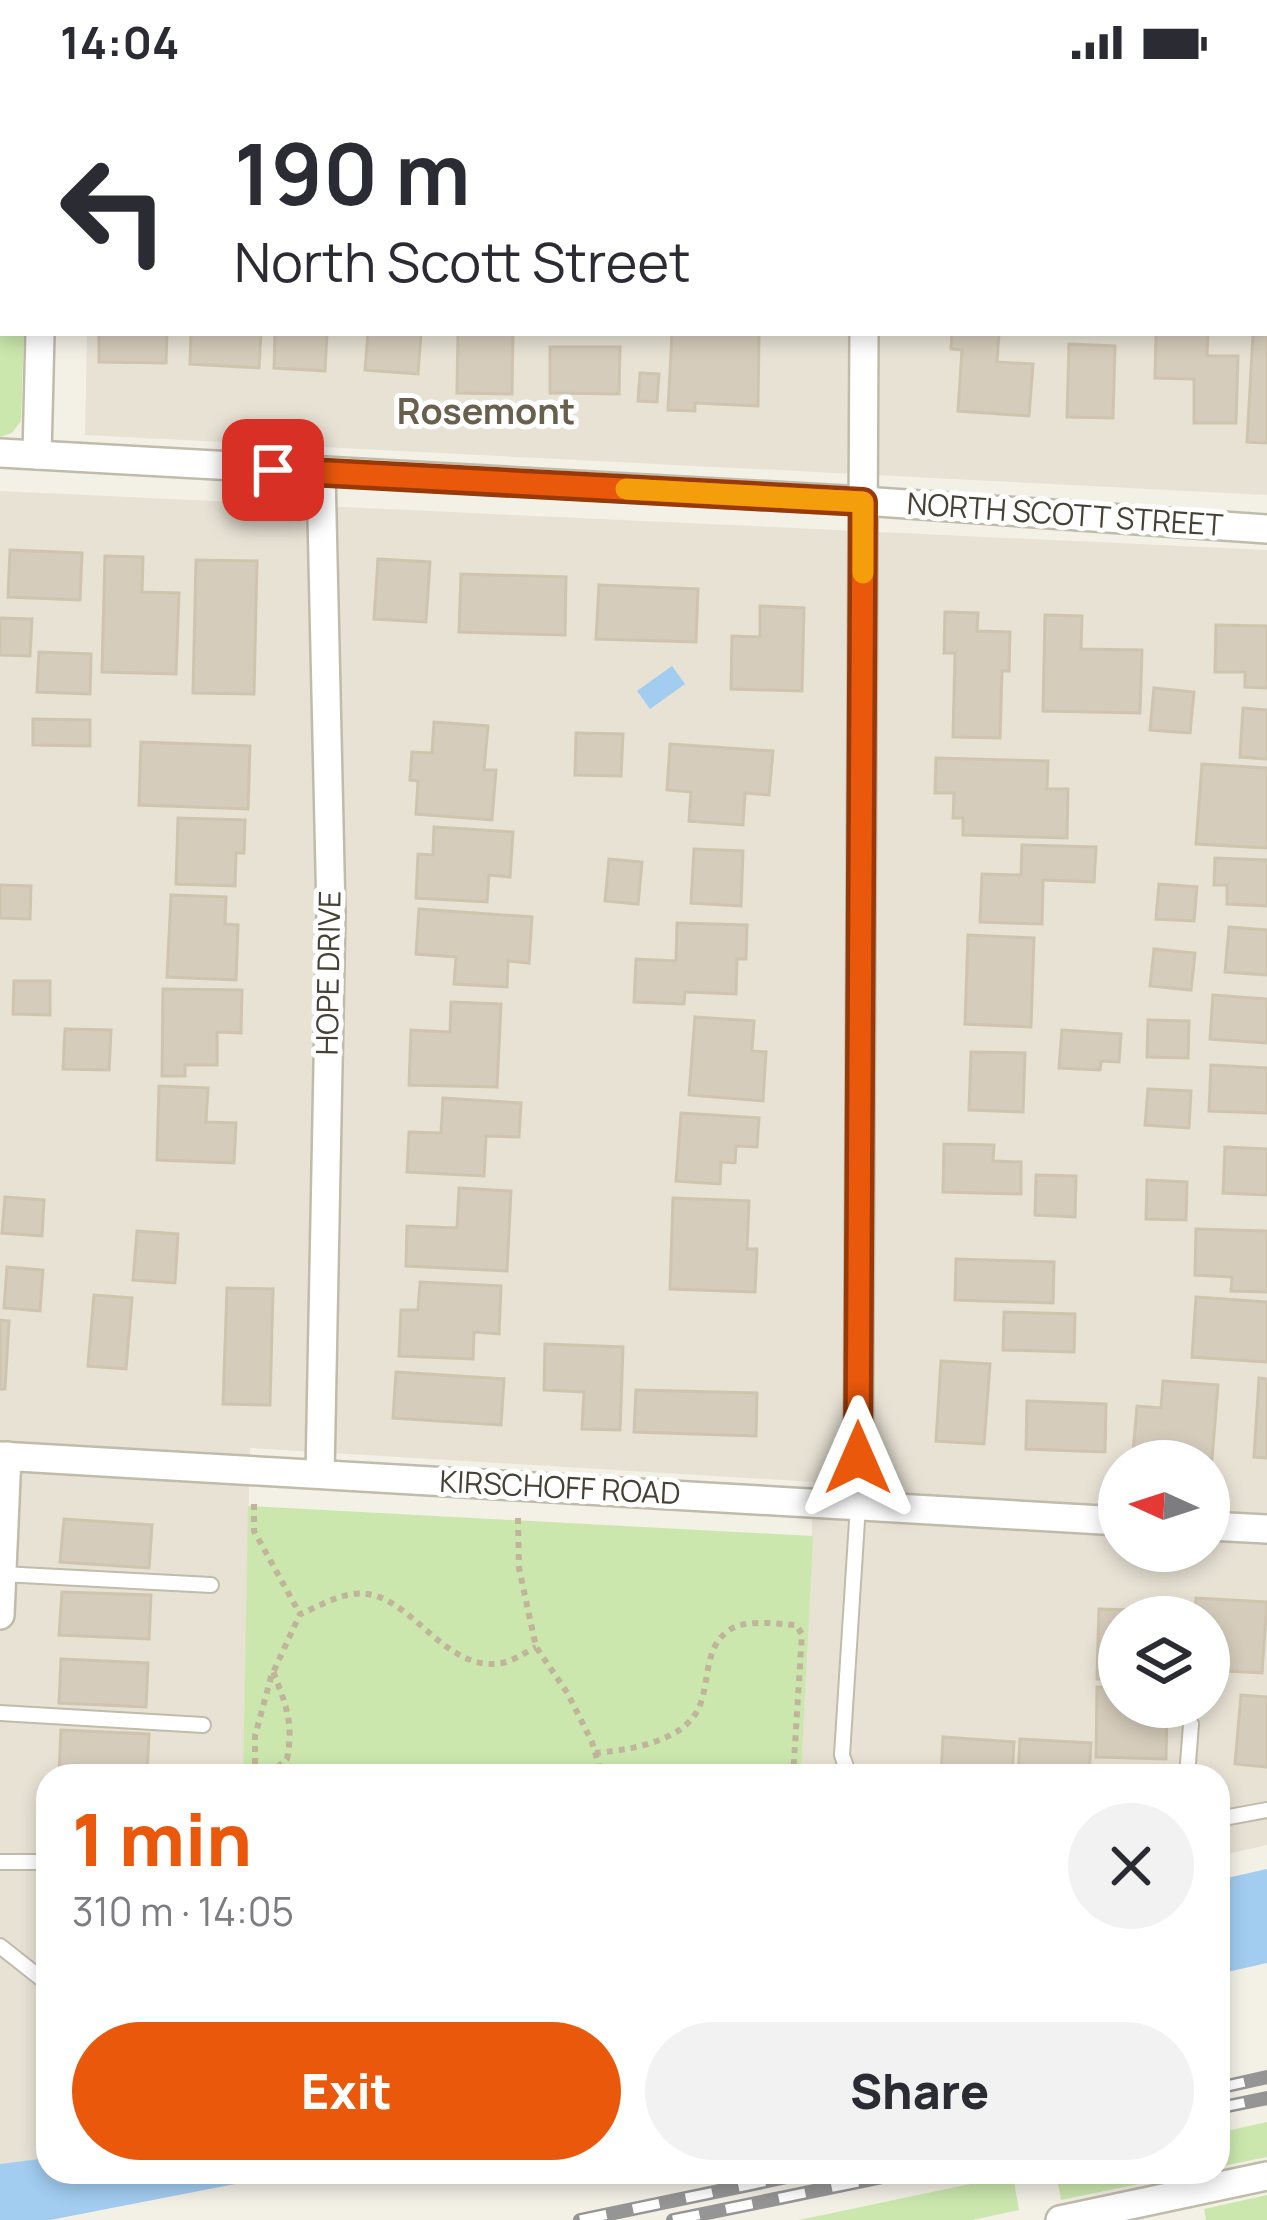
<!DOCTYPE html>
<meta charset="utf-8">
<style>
body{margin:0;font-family:Manrope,sans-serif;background:#f2f2f3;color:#2b2b33;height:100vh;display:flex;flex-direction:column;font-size:45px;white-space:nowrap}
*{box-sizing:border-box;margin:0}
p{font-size:39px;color:#7c7c81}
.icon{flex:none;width:66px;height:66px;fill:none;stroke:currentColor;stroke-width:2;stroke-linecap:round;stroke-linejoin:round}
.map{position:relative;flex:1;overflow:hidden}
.details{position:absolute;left:36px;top:1680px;width:1194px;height:420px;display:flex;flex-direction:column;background:#fff;border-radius:36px;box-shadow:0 6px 18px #0003}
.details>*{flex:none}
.guide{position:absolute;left:0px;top:0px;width:1269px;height:252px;box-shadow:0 6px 18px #0003;background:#fff;color:#2b2b33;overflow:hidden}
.needle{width:78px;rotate:273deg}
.controls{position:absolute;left:1098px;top:1356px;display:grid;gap:24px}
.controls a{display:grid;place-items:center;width:132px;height:132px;border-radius:50%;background:#fff;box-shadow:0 6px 18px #0003;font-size:60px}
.pin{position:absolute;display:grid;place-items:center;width:102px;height:102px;color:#fff;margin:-51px;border-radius:24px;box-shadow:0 6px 18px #0006}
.me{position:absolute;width:132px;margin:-66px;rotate:0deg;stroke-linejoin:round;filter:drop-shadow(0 0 9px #0008)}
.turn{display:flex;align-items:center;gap:42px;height:252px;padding:0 36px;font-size:54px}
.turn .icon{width:156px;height:156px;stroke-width:2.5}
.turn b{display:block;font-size:84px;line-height:102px}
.round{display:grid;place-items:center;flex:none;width:126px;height:126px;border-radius:63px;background:#f2f2f3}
.headline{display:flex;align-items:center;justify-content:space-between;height:204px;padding:0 36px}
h1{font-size:72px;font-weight:800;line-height:90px;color:#ea580c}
.cta{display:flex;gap:24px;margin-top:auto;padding:24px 36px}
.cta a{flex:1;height:138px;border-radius:72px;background:#ea580c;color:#fff;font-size:48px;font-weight:800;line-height:138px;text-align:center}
.cta a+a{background:#f2f2f3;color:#2b2b33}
.status{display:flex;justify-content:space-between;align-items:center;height:84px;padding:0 60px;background:#fff;direction:ltr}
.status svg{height:33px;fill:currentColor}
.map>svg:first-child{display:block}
</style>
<div class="status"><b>14:04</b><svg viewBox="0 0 49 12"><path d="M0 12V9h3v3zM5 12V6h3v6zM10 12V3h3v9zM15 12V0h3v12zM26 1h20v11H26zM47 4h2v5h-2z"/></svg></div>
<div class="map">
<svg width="1267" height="2136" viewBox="0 0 1267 2136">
<rect width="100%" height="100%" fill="#f3f0e6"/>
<g fill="#e7e2d4" fill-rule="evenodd">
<path d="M93 0H1267V411L85 351 87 249H1266V3H93Z"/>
<path d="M0 407 1267 466V1761L1218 1772V1692H801L814 1398 250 1364 243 1692H48V2084L0 2090ZM1119 1377H1209V1467H1119ZM1119 1533H1209V1623H1119Z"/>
</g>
<g fill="#cbe7ae">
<path d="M0 0H27V3H3V249H24L21 337 12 349 0 353Z"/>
<path d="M248 1422 813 1452 801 1692H243Z"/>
<path d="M1267 2038V2073L1218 2083V2049Z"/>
<path d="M1056 2088H1196L1061 2116Z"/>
<path d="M1013 2091 1019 2126 972 2136H799Z"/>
<path d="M1267 2111V2136H1206L1204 2125Z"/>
</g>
<g fill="#a2ccf0">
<path d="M672 582 685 600 650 625 637 607Z"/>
<path d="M1267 1785V1879L1218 1890V1796Z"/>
<path d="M48 2074V2088H281L235 2100 50 2136H0V2080Z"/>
</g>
<g fill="#d5ccbb" stroke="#cfc4ae" stroke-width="3">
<rect x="184" y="0" width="78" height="3"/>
<path d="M369 0H448V3H368Z"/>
<path d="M99 249H167L166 279 99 278Z"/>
<path d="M191 249H261L259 284 190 280Z"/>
<path d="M275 249H327L325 287 274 284Z"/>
<path d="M368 249H421L418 290 365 286Z"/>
<path d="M458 249H513L512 310 457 309Z"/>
<path d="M672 249H759L758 322 695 319V327L668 326Z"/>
<path d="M952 249H999L997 278 1033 280 1029 332 958 327 962 266 951 265Z"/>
<path d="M1156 249H1208L1207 272H1238L1236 339H1194V295L1155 294Z"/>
<path d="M1253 250 1267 251V359L1247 358Z"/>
<path d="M1069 260 1115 262 1113 334 1067 333Z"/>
<path d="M550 263H620L619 310 550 309Z"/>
<path d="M640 289 659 290 657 318 638 317Z"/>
<path d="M10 466 82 469 80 516 8 513Z"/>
<path d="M105 472 143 473 142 508 179 509 176 590 102 588Z"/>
<path d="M378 475 430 478 426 538 374 535Z"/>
<path d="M196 476 257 477 254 610 193 609Z"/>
<path d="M461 490 566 493 565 551 459 548Z"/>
<path d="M599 501 698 505 696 558 596 555Z"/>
<path d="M760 522 804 524 802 607 731 605 732 552 760 553Z"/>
<path d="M945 528 978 529 977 547 1010 548 1009 587H1002L1000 654 953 653 955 569H944Z"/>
<path d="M1045 531 1082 532 1081 565 1142 566 1140 629 1043 627Z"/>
<path d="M0 534 32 535 30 572 0 571Z"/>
<path d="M1216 541 1267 542V604L1245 603V588H1215Z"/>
<path d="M39 568 91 570 90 610 37 608Z"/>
<path d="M1154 604 1194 608 1190 649 1150 646Z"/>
<path d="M1243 624 1267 626V675L1240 673Z"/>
<path d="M33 635 90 636V662L33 661Z"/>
<path d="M434 638 488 642 484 686H496L492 736 416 730 418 697 410 696 412 668 432 669Z"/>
<path d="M576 649 623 650 621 692 575 691Z"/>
<path d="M141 658 250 662 248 725 139 721Z"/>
<path d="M670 660 773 667 769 711 745 709 743 741 689 737 691 708 667 706Z"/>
<path d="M936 674 1048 677 1047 705H1068L1067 754 963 751V734H953L954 709H935Z"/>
<path d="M1202 680 1267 684V764L1196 760Z"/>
<path d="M178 734 245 736 244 769H236L235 802 176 800Z"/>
<path d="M434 743 513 748 510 793 489 791 487 818 416 814 418 770 433 771Z"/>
<path d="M1022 761 1096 763 1094 798 1043 796 1042 840 980 838 982 790 1021 791Z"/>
<path d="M694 765 743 767 741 822 691 819Z"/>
<path d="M1215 774 1267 776V822L1227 820V801H1214Z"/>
<path d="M609 775 642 778 638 820 605 817Z"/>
<path d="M1159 800 1197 803 1194 837 1156 835Z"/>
<path d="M0 801 31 802 30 835 0 834Z"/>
<path d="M171 811 226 813 225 840 238 841 236 896 167 893Z"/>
<path d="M419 825 532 833 529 879 508 877 507 903 454 900 456 873 416 870Z"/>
<path d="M677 839 747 841 746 875H737L736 910 685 908 684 920 634 918 636 875 676 877Z"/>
<path d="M1229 843 1267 846V891L1225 888Z"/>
<path d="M968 851 1034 854 1031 943 965 940Z"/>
<path d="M1154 865 1195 869 1191 906 1150 902Z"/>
<path d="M14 897H50V931L13 930Z"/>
<path d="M163 905 242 906 241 949 217 948V981H185V992H162Z"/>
<path d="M1213 911 1267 915V959L1210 955Z"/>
<path d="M451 918 501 920 497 1003 409 1001 411 946 450 948Z"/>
<path d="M695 933 754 937 752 967 766 968 763 1017 689 1011Z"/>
<path d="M1148 936 1189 937 1188 974 1147 973Z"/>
<path d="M65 945 111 946 109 986 63 985Z"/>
<path d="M1062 946 1121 950 1119 978 1101 977 1100 986 1059 984Z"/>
<path d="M971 968 1025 969 1023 1028 969 1026Z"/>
<path d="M1211 981 1267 984V1029L1209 1027Z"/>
<path d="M159 1002 208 1004 206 1038 236 1039 234 1079 157 1076Z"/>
<path d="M1148 1005 1191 1007 1189 1044 1145 1041Z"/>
<path d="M443 1014 521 1019 519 1053 486 1052 484 1092 407 1088 409 1048 441 1049Z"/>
<path d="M681 1029 759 1034 757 1063 736 1062 735 1079 721 1078 720 1100 676 1097Z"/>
<path d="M944 1060 994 1061 993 1077 1021 1078V1110L943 1108Z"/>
<path d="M1225 1063 1267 1065V1111L1223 1109Z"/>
<path d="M1036 1091 1076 1092 1075 1133 1035 1131Z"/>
<path d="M1147 1096 1187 1098 1186 1136 1146 1135Z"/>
<path d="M459 1104 511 1107 507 1187 406 1182 407 1142 457 1144Z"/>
<path d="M5 1113 44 1116 42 1152 2 1149Z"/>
<path d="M673 1114 749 1117 747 1165H757L755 1208 670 1205Z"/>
<path d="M1196 1145 1267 1147V1208L1231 1207 1232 1193 1195 1191Z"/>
<path d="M137 1147 178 1150 175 1199 133 1196Z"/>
<path d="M956 1175 1054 1178 1053 1219 955 1216Z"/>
<path d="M7 1183 43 1186 40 1227 4 1224Z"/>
<path d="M420 1198 501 1202 499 1250 474 1248 473 1275 399 1272 401 1226H418Z"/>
<path d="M227 1204 273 1205 270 1321 223 1320Z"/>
<path d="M94 1211 132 1214 126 1285 88 1282Z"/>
<path d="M1196 1213 1267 1218V1278L1192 1273Z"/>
<path d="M1004 1228 1075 1230 1074 1268 1003 1266Z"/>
<path d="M0 1236 9 1237 5 1305H0Z"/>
<path d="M545 1260 623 1263 620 1346 582 1345 584 1308 544 1306Z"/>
<path d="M941 1277 990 1280 984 1360 936 1357Z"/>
<path d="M396 1288 504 1295 501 1341 393 1334Z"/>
<path d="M1259 1294 1267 1295V1374L1254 1373Z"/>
<path d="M1163 1297 1218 1301 1212 1375 1133 1369 1137 1322 1161 1324Z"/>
<path d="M636 1306 757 1309 756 1352 634 1348Z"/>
<path d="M1027 1317 1106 1320 1105 1368 1026 1365Z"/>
<path d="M64 1435 152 1441 149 1484 60 1478Z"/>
<path d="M62 1508 151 1511 149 1555 59 1551Z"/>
<path d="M1196 1514 1267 1518 1262 1589 1209 1586V1533H1195Z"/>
<path d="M1099 1525 1168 1527V1533H1119V1596L1097 1595Z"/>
<path d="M61 1575 148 1579 146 1623 59 1619Z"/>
<path d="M1097 1603 1119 1604V1623H1167L1166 1675 1096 1673Z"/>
<path d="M1241 1611 1267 1613V1683L1235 1680Z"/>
<path d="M61 1646 149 1650 147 1692 59 1689Z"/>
<path d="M943 1653 1014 1658 1012 1692H941Z"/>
<path d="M1020 1655 1091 1659 1089 1692H1018Z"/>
</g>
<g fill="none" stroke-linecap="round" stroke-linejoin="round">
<g stroke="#c1bbab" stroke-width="18">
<g id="lane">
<path d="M2 1490 211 1501"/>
<path d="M0 1629 203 1641"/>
<path d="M849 1692 842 1671 858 1421"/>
<path d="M1187 1692 1191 1640"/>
<path d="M1218 1735 1267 1726"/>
<path d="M0 1778H48"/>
<path d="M0 1862 48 1900"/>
<path d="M47 2025H48"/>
</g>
</g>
<g stroke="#c1bbab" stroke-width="32">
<g id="street">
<path d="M47 3V0"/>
<path d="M866 3V0"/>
<path d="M0 369 863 417 1267 445"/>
<path d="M37 371 40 249"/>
<path d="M0 1372 1119 1437"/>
<path d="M320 1390 331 829 321 388"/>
<path d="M858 1421 864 249"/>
<path d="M1209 1442 1267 1445"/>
<path d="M0 1531 7 1372"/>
<path d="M1060 2136 1267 2092"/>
</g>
</g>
<g stroke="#c0b59a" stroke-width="6" stroke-dasharray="6 6" stroke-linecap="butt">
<path d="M254 1420V1447L300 1530"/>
<path d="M518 1434 519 1484 536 1563 568 1610 592 1658 602 1692"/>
<path d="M595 1669C629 1666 686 1658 700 1621 710 1595 704 1561 731 1545 748 1535 777 1540 796 1541L802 1550 793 1692"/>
<path d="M255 1691 275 1685 287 1675C294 1639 286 1621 273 1587"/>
<path d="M255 1692V1652L271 1593 300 1530C316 1524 335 1512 353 1510 409 1502 441 1590 502 1579 513 1577 526 1568 536 1563"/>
</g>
<use href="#lane" stroke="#fff" stroke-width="14"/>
<use href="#street" stroke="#fff" stroke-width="27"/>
<g stroke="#959595" stroke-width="14">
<g id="rail">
<path d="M1218 2004 1267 1993"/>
<path d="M1218 2024 1267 2014"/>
<path d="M580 2136 811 2088"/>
<path d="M673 2136 907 2088"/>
</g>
</g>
<use href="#rail" stroke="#fff" stroke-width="9" stroke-dasharray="27" stroke-linecap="butt"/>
</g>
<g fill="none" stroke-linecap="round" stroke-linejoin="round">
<g stroke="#983908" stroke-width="30">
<path id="route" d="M273 386 863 418 858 1374"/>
</g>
<use href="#route" stroke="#ea580c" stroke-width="21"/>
<path stroke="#f59e0b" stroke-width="21" d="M626 405 863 418V489"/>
</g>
<g text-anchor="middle" stroke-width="10" stroke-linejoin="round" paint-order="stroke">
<g font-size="30" fill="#464035" stroke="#fff">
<text transform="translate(1065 431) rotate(4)" y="10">NORTH SCOTT STREET</text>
<text transform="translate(329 889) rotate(-89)" y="10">HOPE DRIVE</text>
<text transform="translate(560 1404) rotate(3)" y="10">KIRSCHOFF ROAD</text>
</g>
<g font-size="36" font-weight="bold" fill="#685f4c" stroke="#fff">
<text x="486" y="340">Rosemont</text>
</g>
</g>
</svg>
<div class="controls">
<a><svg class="needle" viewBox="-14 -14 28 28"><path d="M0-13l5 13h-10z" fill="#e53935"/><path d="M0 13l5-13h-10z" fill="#7c7c81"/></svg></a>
<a><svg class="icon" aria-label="layers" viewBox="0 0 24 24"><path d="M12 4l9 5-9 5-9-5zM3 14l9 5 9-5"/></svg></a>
</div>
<div class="pin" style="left:273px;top:386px;background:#d93025"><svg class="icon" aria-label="arrive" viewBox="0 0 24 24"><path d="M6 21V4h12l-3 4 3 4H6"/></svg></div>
<svg class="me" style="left:858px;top:1374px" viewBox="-20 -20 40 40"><path d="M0-17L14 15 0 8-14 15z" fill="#ea580c" stroke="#fff" stroke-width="4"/></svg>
<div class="guide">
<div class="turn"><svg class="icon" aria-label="left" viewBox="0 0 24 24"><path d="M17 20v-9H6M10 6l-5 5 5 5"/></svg><div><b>190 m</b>North Scott Street</div></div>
</div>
<section class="details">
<div class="headline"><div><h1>1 min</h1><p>310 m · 14:05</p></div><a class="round"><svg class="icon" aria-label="close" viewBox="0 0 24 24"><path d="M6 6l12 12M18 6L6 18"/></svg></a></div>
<div class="cta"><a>Exit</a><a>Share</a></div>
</section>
</div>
